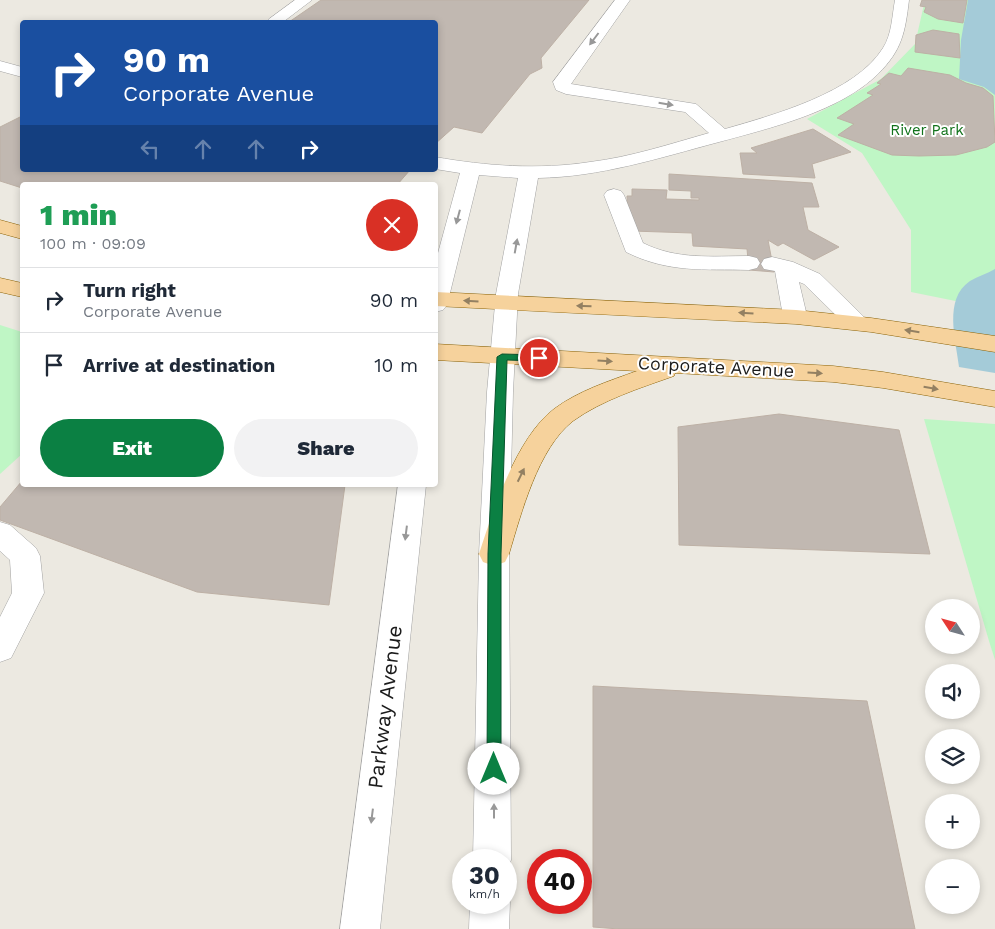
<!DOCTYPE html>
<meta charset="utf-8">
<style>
body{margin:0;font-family:"Work Sans",sans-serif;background:#f2f2f3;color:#1f2937;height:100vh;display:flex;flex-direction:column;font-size:19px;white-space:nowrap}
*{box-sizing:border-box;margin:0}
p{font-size:16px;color:#747a83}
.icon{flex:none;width:28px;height:28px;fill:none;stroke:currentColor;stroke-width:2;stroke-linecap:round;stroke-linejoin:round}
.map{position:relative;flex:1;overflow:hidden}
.side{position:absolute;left:20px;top:182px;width:418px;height:305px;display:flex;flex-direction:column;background:#fff;border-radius:5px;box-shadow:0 2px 8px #0003}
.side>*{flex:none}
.hud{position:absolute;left:20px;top:20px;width:418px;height:152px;border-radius:5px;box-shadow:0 2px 8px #0003;background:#1a4fa0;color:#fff;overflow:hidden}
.needle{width:32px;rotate:306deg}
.buttons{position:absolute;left:925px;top:599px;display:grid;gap:10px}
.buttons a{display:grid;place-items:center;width:55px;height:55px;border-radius:50%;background:#fff;box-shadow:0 2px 8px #0003;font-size:25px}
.speed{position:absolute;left:452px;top:849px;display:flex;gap:10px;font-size:25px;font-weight:700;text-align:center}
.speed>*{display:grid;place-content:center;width:65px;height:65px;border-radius:50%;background:#fff;box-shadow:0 2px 8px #0003;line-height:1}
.speed small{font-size:12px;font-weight:400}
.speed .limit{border:8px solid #d22;background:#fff;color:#111}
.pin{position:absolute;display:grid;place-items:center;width:42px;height:42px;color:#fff;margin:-21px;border:2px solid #fff;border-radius:50%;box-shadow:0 1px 5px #0007}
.me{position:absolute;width:55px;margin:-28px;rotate:0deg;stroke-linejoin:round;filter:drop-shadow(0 0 4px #0008)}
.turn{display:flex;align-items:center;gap:18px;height:105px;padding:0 20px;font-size:22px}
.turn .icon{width:65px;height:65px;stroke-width:2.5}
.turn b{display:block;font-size:35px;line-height:42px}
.lanes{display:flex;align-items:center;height:48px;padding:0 20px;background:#0003;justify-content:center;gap:25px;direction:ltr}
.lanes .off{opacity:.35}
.round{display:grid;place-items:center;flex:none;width:52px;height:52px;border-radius:26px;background:#f2f2f3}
.overview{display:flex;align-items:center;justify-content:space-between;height:85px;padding:0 20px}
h1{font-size:30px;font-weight:800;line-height:38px;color:#1e9e55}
.primary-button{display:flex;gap:10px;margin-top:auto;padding:10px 20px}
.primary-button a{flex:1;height:58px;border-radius:30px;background:#0b8043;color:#fff;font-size:20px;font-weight:800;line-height:58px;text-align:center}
.primary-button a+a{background:#f2f2f3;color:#1f2937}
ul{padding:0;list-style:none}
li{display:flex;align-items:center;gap:15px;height:65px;padding:0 20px;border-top:1px solid #e0e1e3}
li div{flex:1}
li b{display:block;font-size:19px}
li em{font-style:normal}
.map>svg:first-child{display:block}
</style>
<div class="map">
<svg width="995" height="929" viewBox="0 0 995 929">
<rect width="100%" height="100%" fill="#ece9e1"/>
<g fill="#bff6c5">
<path d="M925 0H995V309L911 292V230L862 153 807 119 881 79 915 44Z"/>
<path d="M0 325 22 332V454L0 474Z"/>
<path d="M924 419 995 424V660L989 641Z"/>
</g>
<g fill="#a4cbd8">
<path d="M968 0H995V95L984 87 959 79 961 40Z"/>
<path d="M995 269V373L959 367C956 340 943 299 970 281 978 276 987 274 995 269Z"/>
</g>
<g fill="#c1b8b1" stroke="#bdb0a5">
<path d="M321 0H589L541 58 542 68 530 74 482 133 454 127 435 144V22H289Z"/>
<path d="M922 0H967L963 23 938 19 924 12 926 7 920 6Z"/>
<path d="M933 30 959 34 960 58 915 52 916 35Z"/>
<path d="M908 68 950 75 966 83 983 88 993 96 995 142 987 147 956 155 919 156 892 155 838 135 854 124 837 118 873 95 867 93 881 84 877 83 889 73 901 76Z"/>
<path d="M22 116V170H410L397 185H22V188L0 181V127Z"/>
<path d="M813 129 851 152 812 164 815 178 743 174 740 153H757L751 148Z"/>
<path d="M669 174 812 183 819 207H803L808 230 839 247 814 260 783 243 778 246 768 240 774 272 749 270 747 249 693 246 692 233 632 231 628 222 627 196H632V189L667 190 666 199 699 200V198H691V191L669 190Z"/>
<path d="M779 414 899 430 930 554 679 545 678 427Z"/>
<path d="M22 481V485H345L329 605 197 592 0 520V507Z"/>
<path d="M593 686 867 701 915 929H619L593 927Z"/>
</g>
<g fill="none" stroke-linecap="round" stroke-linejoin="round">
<g stroke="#a2a2a2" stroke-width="1">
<g id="minor">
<path d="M295 0H312L283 22H267L269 19Z"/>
<path d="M615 0H630L571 84 696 104 725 129C773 115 855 93 883 48 892 34 892 16 895 0H909C905 33 902 50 878 74 839 112 770 128 719 142 659 158 600 177 538 178L518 294 513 392 509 554 511 860 506 872V860H473L479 554 487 392 496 294 518 178 479 175 447 305 443 310 435 312V264L460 173 435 169V157C486 166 539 170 590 162 631 157 670 144 709 133L685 112 566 94 556 90 553 82Z"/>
<path d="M0 61 22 67V77L0 71Z"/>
<path d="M614 189 621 191 624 195 643 243C677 260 712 256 749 256L757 258 760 263 757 268 749 270C704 269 668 273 626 252L604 195 607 191Z"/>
<path d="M772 257 793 262 820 274 864 317 868 322 864 327 856 329 848 327 804 284 799 282 807 316 803 321 795 323 787 321 783 316 775 271 764 269 761 264 764 259Z"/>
<path d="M398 485H426L380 929H340Z"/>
<path d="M0 522 10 525 36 548 40 556 44 593 11 658 0 662V617L12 593 10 560 0 551Z"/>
<path d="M506 894 510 902 509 929H469L470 902H506Z"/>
</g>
</g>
<g stroke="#8b6308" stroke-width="1">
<g id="major">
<path d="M0 220 22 226V239L0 233Z"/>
<path d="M0 278 22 283V297L0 292Z"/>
<path d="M435 292 796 310 871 318 995 336V352L871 332 796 324 435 306Z"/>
<path d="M435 344 833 366 883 372 995 391V407L883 388 833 382 675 373 674 376C640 388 602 400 573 421 538 448 521 514 509 554L505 562 494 566 483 562 479 554C493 511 516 438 554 409 578 391 609 381 637 371L435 360Z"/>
</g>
</g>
<use href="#minor" fill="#fff" fill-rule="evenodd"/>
<use href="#major" fill="#f6d29c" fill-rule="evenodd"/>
</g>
<defs><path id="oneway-solid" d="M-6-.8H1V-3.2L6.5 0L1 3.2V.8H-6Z" transform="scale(1.25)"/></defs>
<g fill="#989898">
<use href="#oneway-solid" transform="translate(594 39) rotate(127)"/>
<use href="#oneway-solid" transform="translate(666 104) rotate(9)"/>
<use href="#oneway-solid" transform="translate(458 217) rotate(105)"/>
<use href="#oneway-solid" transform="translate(516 246) rotate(-80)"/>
<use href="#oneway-solid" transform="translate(406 533) rotate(97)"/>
<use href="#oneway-solid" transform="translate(494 811) rotate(-90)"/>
<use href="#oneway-solid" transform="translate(372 816) rotate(97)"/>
</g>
<g fill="#938062">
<use href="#oneway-solid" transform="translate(471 301) rotate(-177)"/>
<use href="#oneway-solid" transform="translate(584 306) rotate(-178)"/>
<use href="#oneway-solid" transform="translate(746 313) rotate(-176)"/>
<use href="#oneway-solid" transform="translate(912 331) rotate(-171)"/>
<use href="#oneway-solid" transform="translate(605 361) rotate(3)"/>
<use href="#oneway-solid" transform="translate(815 373) rotate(4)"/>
<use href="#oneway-solid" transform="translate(931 388) rotate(10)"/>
<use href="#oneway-solid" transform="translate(521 475) rotate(-64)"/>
</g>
<path fill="#0b8043" stroke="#07532c" d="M502 354 539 355 544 358 539 361 507 360 501 554V769L499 774 494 776 489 774 487 769 488 554 497 357Z"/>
<g text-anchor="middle" stroke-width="4" stroke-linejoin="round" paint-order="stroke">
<g font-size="15" fill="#11721b" stroke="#fff">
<text x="927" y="135">River Park</text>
</g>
<g font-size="18" fill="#1b1b1b" stroke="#fff">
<text transform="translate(716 367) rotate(3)" y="6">Corporate Avenue</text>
</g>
<g font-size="21" fill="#1b1b1b" stroke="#fff">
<text transform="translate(385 707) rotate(-83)" y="7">Parkway Avenue</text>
</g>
</g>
</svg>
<div class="buttons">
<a><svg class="needle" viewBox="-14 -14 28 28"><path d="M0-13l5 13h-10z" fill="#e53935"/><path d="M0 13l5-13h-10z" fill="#747a83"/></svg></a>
<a><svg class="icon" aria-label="sound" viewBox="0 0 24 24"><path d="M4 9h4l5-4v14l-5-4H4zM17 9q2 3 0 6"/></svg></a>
<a><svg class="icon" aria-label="layers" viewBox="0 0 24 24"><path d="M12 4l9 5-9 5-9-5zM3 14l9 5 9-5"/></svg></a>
<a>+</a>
<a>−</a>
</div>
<div class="speed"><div>30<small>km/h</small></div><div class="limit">40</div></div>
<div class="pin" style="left:539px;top:358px;background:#d93025"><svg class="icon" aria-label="arrive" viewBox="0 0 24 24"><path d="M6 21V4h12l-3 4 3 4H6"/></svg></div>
<svg class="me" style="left:494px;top:769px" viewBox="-20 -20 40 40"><circle r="19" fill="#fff"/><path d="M0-13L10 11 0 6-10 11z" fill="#0b8043"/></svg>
<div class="hud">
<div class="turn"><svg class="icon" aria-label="right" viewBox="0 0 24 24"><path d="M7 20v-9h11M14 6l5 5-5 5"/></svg><div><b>90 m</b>Corporate Avenue</div></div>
<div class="lanes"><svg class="icon off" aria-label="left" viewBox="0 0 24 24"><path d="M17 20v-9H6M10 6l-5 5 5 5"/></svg><svg class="icon off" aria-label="ahead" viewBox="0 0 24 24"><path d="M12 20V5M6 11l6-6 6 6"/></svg><svg class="icon off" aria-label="ahead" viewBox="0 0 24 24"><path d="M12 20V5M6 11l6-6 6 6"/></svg><svg class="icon" aria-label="right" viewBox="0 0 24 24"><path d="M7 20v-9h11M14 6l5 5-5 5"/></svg></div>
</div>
<section class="side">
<div class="overview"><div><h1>1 min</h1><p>100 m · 09:09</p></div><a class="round" style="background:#d93025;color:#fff"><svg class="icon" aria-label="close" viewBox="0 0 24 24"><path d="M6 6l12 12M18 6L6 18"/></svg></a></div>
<ul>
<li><svg class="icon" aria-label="right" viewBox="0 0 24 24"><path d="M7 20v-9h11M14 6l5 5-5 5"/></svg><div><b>Turn right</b><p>Corporate Avenue</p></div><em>90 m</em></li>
<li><svg class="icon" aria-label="arrive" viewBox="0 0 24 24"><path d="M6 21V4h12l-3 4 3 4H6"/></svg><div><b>Arrive at destination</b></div><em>10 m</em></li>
</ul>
<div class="primary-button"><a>Exit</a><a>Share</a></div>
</section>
</div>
